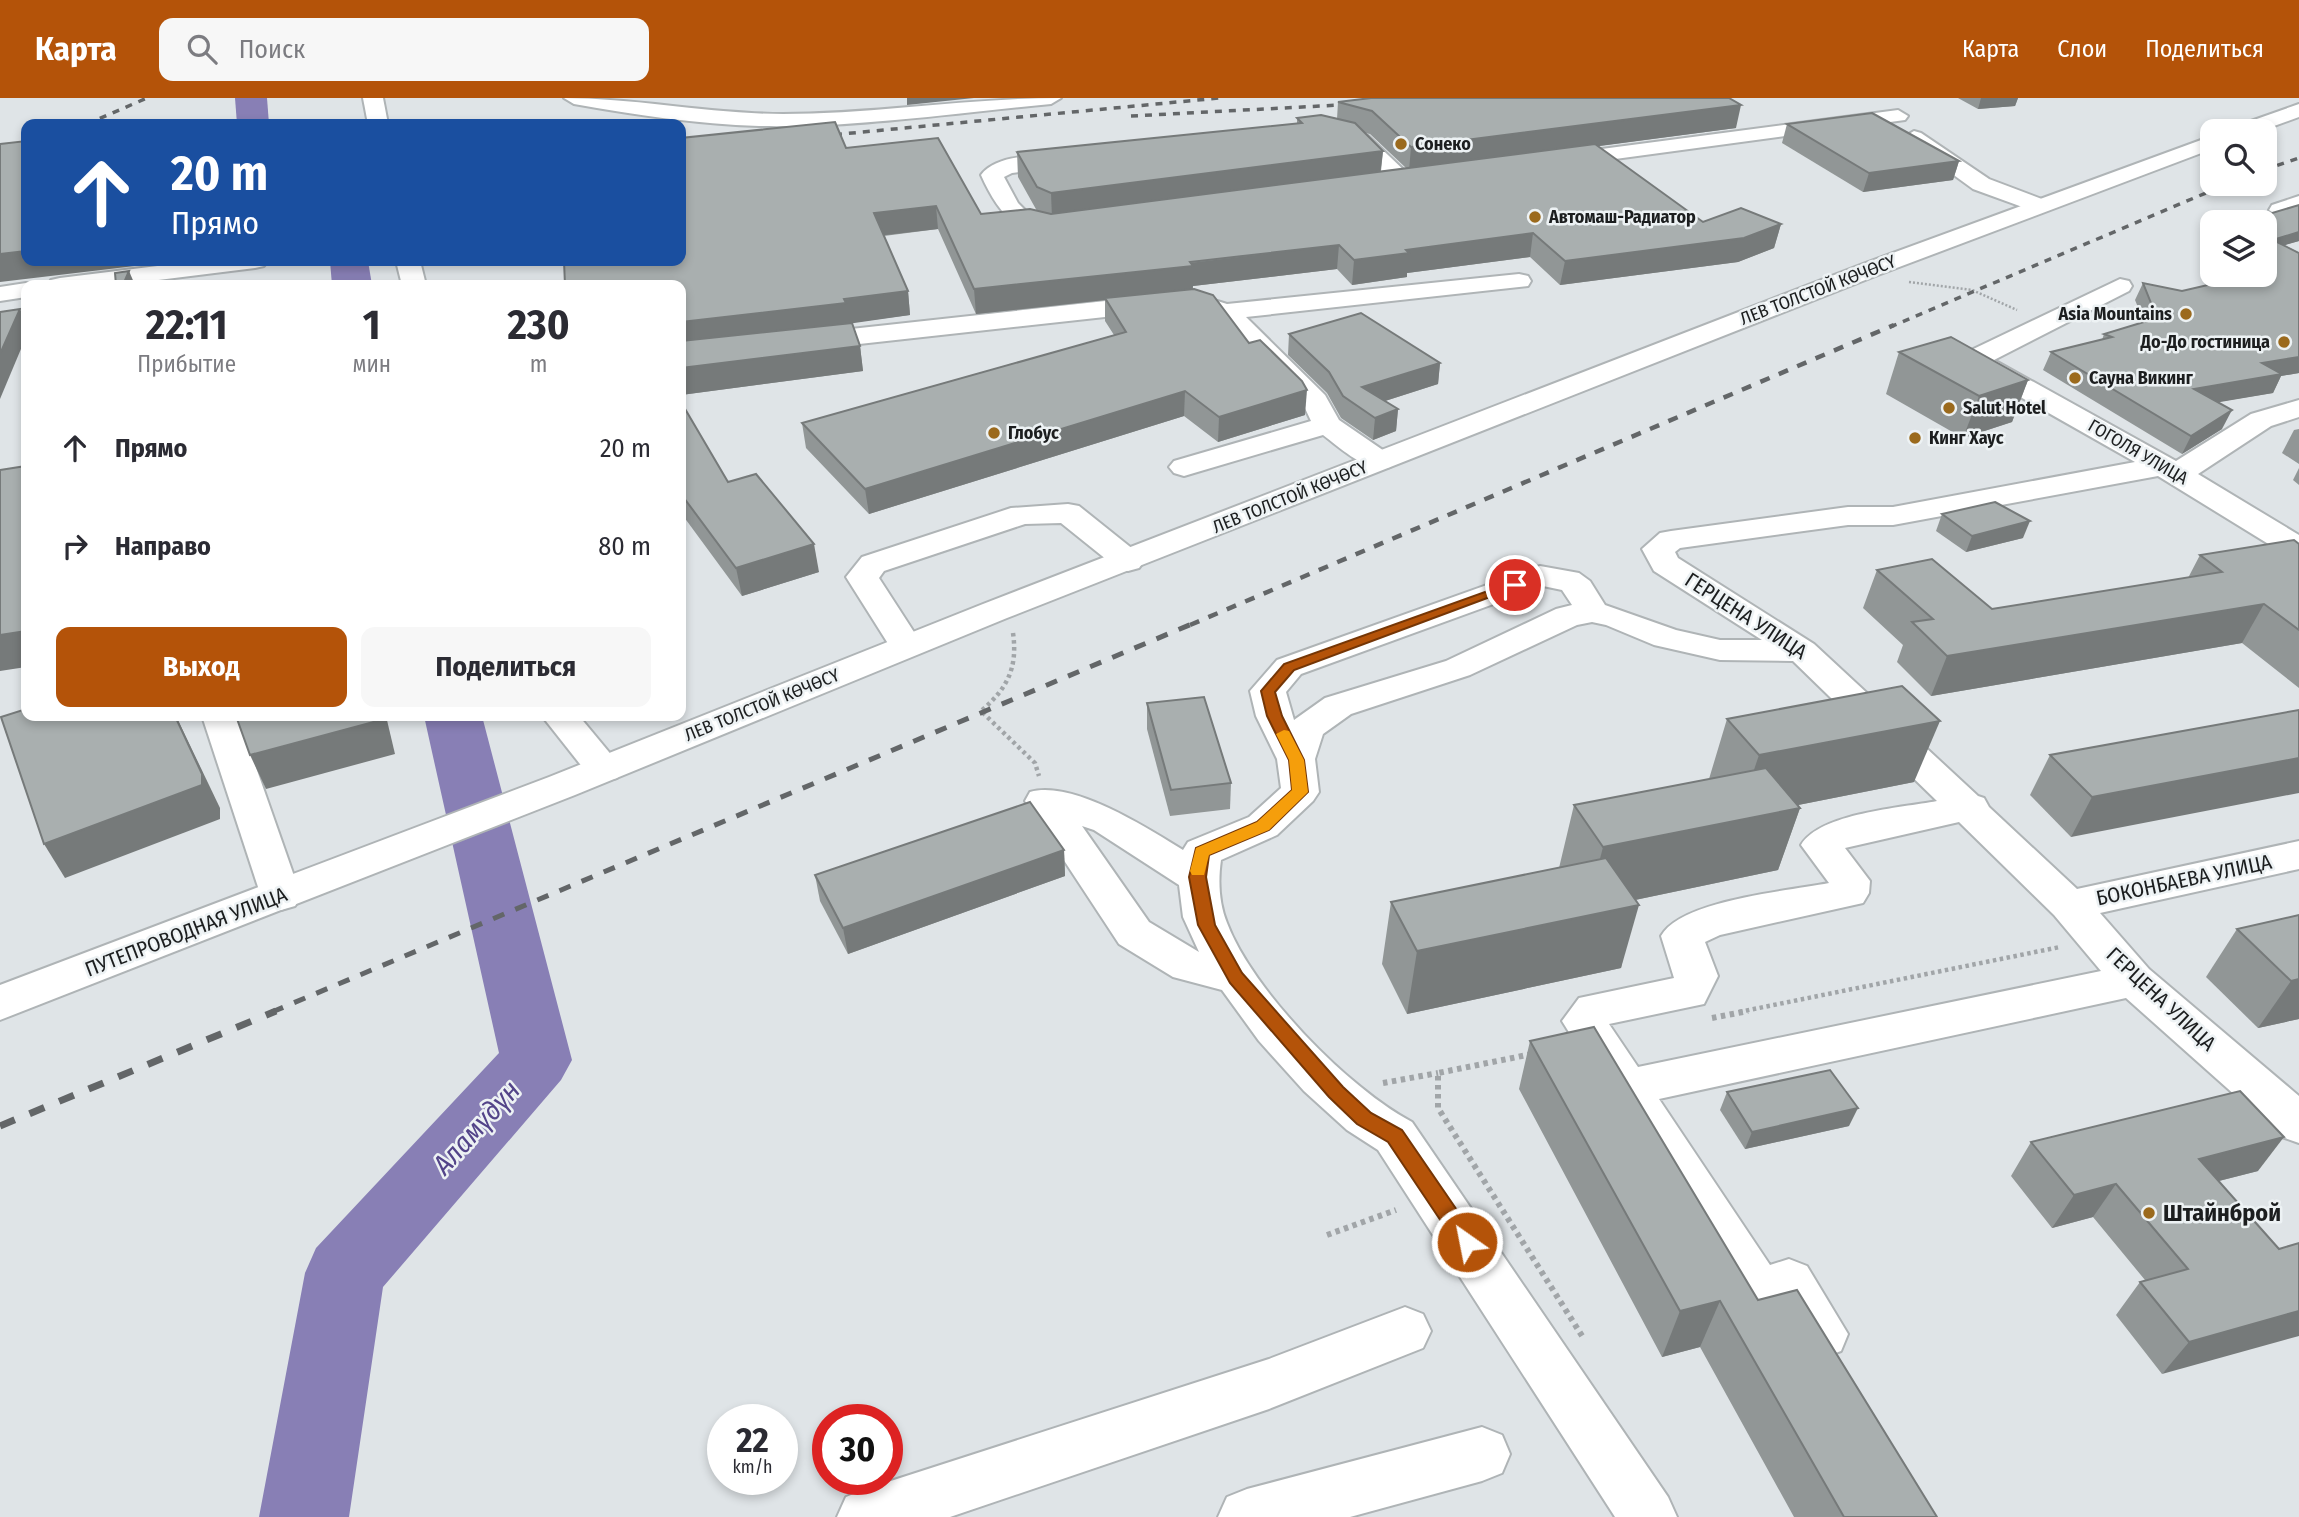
<!DOCTYPE html>
<html lang="ru">
<meta charset="utf-8">
<style>
body{margin:0;font-family:"Fira Sans Condensed",sans-serif;background:#f7f7f7;color:#2b2b33;height:100vh;display:flex;flex-direction:column;font-size:26px;white-space:nowrap}
*{box-sizing:border-box;margin:0}
p{font-size:23px;color:#7c7c81}
.icon{flex:none;width:38px;height:38px;fill:none;stroke:currentColor;stroke-width:2;stroke-linecap:round;stroke-linejoin:round}
.map{position:relative;flex:1;overflow:hidden}
.sheet{position:absolute;left:21px;top:182px;width:665px;height:441px;display:flex;flex-direction:column;background:#fff;border-radius:14px;box-shadow:0 4px 10px #0003}
.sheet>*{flex:none}
.top-card{position:absolute;left:21px;top:21px;width:665px;height:147px;border-radius:14px;box-shadow:0 4px 10px #0003;background:#1a4fa0;color:#fff;overflow:hidden}
.fabs{position:absolute;left:2200px;top:21px;display:grid;gap:14px}
.fabs a{display:grid;place-items:center;width:77px;height:77px;border-radius:14px;background:#fff;box-shadow:0 4px 10px #0003;font-size:35px}
.speed{position:absolute;left:707px;top:1306px;display:flex;gap:14px;font-size:35px;font-weight:700;text-align:center}
.speed>*{display:grid;place-content:center;width:91px;height:91px;border-radius:50%;background:#fff;box-shadow:0 4px 10px #0003;line-height:1}
.speed small{font-size:18px;font-weight:400}
.speed .limit{border:10px solid #d22;background:#fff;color:#111}
.pin{position:absolute;display:grid;place-items:center;width:60px;height:60px;color:#fff;margin:-30px;border:4px solid #fff;border-radius:50%;box-shadow:0 2px 7px #0007}
.me{position:absolute;width:77px;margin:-38px;rotate:327deg;stroke-linejoin:round;filter:drop-shadow(0 0 5px #0008)}
.turn{display:flex;align-items:center;gap:24px;height:147px;padding:0 35px;font-size:32px}
.turn .icon{width:91px;height:91px;stroke-width:2.5}
.turn b{display:block;font-size:49px;line-height:60px}
.eta{display:flex;justify-content:space-evenly;align-items:center;height:119px;text-align:center}
.eta b{font-size:42px;font-weight:700;line-height:49px}
.action{display:flex;gap:14px;margin-top:auto;padding:14px 35px}
.action a{flex:1;height:80px;border-radius:14px;background:#b45309;color:#fff;font-size:28px;font-weight:700;line-height:80px;text-align:center}
.action a+a{background:#f7f7f7;color:#2b2b33}
ul{padding:0;list-style:none}
li{display:flex;align-items:center;gap:21px;height:98px;padding:0 35px}
li div{flex:1}
li b{display:block;font-size:26px}
li em{font-style:normal}
header{display:flex;align-items:center;gap:42px;box-sizing:border-box;height:98px;padding:0 35px;background:#b45309;color:#fff}
header strong{font-size:33px}
nav{display:flex;gap:38px;margin-inline-start:auto;font-size:24px}
.search{width:490px;height:63px;background:#f7f7f7;display:flex;align-items:center;gap:18px;box-sizing:border-box;padding:0 24px;border-radius:14px;color:#7c7c81;font-size:26px}
.map>svg:first-child{display:block}
</style>
<header>
<strong>Карта</strong>
<div class="search"><svg class="icon" aria-label="search" viewBox="0 0 24 24"><circle cx="10" cy="10" r="6"/><path d="M15 15l6 6"/></svg>Поиск</div>
<nav><a>Карта</a><a>Слои</a><a>Поделиться</a></nav>
</header>
<div class="map">
<svg width="2299" height="1419" viewBox="0 0 2299 1419">
<rect width="100%" height="100%" fill="#dfe4e7"/>
<g fill="none" stroke-linecap="round" stroke-linejoin="round">
<g fill="#887fb5" fill-rule="evenodd">
<path d="M235 0H267L269 26H237Z"/>
<path d="M330 163H368L372 187H332Z"/>
<path d="M424 618H482L572 962 561 982 383 1189 349 1419H259L305 1175 316 1150 499 955Z"/>
</g>
<g stroke="#afb4b6" stroke-width="4">
<g id="minor">
<path d="M363 0H383L388 26H368Z"/>
<path d="M564 0C637 0 709 16 783 16 876 16 968 0 1061 0L1051 6C954 15 857 30 759 28 697 26 635 17 574 6Z"/>
<path d="M1898 12 1908 18 1905 22 1556 69 1545 63 1556 57Z"/>
<path d="M1340 30 1368 38 1409 77 1412 82 1409 87H1393L1354 46 1333 40 1330 36Z"/>
<path d="M1914 33 1921 35 1989 81 2047 103 2050 108 2039 115 1973 91 1907 43 1904 39Z"/>
<path d="M1068 55 1076 56 1079 61 1076 66 1012 75 1004 79 1018 105 1030 117 1064 124 1068 129 1064 134C1020 145 997 113 981 77 997 55 1043 58 1068 55Z"/>
<path d="M2299 98V113L2280 119 2269 112 2272 107Z"/>
<path d="M198 163H267L264 168 255 170 118 187H48L51 182 60 180Z"/>
<path d="M396 163H420L426 187H402Z"/>
<path d="M1519 176 1528 178 1531 183 1528 188 1246 219 1325 297 1339 322 1390 357 1395 363 1390 369C1366 375 1342 351 1323 337L1194 375 1184 378 1174 375 1169 369 1174 363 1311 323 1303 306 1217 219 1187 210 805 252 796 250 792 244 796 238 805 236 1188 194 1227 206Z"/>
<path d="M2120 181 2129 183 2132 188 2129 193 1994 262 2176 363 2251 316 2299 302V319L2271 328 2198 376 2299 437V461L2288 458 2158 378 1893 427H1848L1680 450 1675 454 1678 460 1814 546 1978 698 1984 700 1989 709 2077 791 2299 743V771L2100 815 2149 871 2299 998V1045L2282 1039 2126 900 1659 1001 1770 1167 1789 1161 1807 1168 1848 1236 1841 1253 1822 1260 1803 1253 1777 1210 1758 1216 1740 1209 1562 923 1579 900 1674 880 1661 838C1681 802 1789 793 1829 785L1801 747C1820 715 1901 710 1937 703L1793 563 1720 562 1654 547 1606 527 1592 524 1577 527 1470 577 1351 616 1323 636 1315 661 1319 694 1313 703 1277 737 1221 762C1218 783 1219 805 1227 825 1252 892 1349 991 1412 1024L1668 1399 1677 1419H1615L1378 1052 1347 1032 1304 993 1259 943 1222 892 1173 879 1119 846 1025 703 1030 694C1073 682 1147 730 1183 752L1188 744 1249 719 1281 690 1277 661 1256 618 1250 593 1277 562 1540 468 1579 475 1590 483 1605 507 1676 532 1720 542H1762L1654 473 1642 451 1660 435 1671 433 1848 409H1893L2135 364 1971 271 1961 261 1965 255ZM1543 488 1562 492 1572 507 1556 511 1446 563 1325 600 1294 622 1286 594 1301 576ZM1959 724 2054 817 2101 873 1638 969 1609 926 1704 906 1718 878 1705 844 1720 837 1863 805 1869 795 1870 783 1845 750ZM1082 728 1094 732 1179 787 1183 819 1199 854 1149 824Z"/>
<path d="M26 185 35 187H26V199L0 203V189Z"/>
<path d="M1068 406 1079 408 1139 456 1144 463 1139 470 1128 473 1117 470 1061 425 1025 426 884 473 879 480 923 548 918 555 906 558 894 555 846 479 862 459 1011 410Z"/>
<path d="M202 618H238L301 798 295 808 281 812 267 808 261 798Z"/>
<path d="M542 618H579L623 671 617 680 604 683 591 680Z"/>
<path d="M1405 1209 1423 1216 1431 1233 1423 1250 1269 1311 950 1419H837L846 1399 866 1391 1269 1261Z"/>
<path d="M1482 1329 1502 1337 1510 1356 1502 1375 1482 1383 1350 1419H1218L1227 1399 1247 1391Z"/>
</g>
</g>
<g stroke="#afb4b6" stroke-width="4">
<g id="major">
<path d="M2299 6V19L2260 33H2231L2234 29Z"/>
<path d="M2212 38V51L1878 177 1007 520 575 697 0 922V887L549 679 983 506 1860 167Z"/>
</g>
</g>
<path stroke="#a1a5a8" stroke-width="2.5" stroke-dasharray="2 2" stroke-linecap="butt" d="M1909 184 1972 192 2017 212"/>
<g stroke="#a1a5a8" stroke-width="4.5" stroke-dasharray="3.5 3.5" stroke-linecap="butt">
<path d="M1013 535C1018 570 1007 591 981 613L1035 665 1039 678"/>
<path d="M1739 914 2060 849"/>
</g>
<g stroke="#a1a5a8" stroke-width="6" stroke-dasharray="4.5 4.5" stroke-linecap="butt">
<path d="M1712 920 1748 913"/>
<path d="M1532 956 1438 975V1010L1584 1241"/>
<path d="M1383 985 1438 975"/>
<path d="M1327 1137 1396 1112"/>
</g>
<use href="#minor" fill="#fff" fill-rule="evenodd"/>
<use href="#major" fill="#fff" fill-rule="evenodd"/>
<g stroke="#636668" stroke-width="3.5" stroke-dasharray="7 7" stroke-linecap="butt">
<path d="M1131 18 1359 6"/>
<path d="M87 26 147 0"/>
<path d="M821 38 1219 0"/>
<path d="M2264 72 2299 60"/>
<path d="M1890 229 2227 86"/>
</g>
<path stroke="#636668" stroke-width="4.5" stroke-dasharray="10 10" stroke-linecap="butt" d="M1190 527 1894 227"/>
<path stroke="#636668" stroke-width="5" stroke-dasharray="12 12" stroke-linecap="butt" d="M272 914 1194 525"/>
<path stroke="#636668" stroke-width="7" stroke-dasharray="16 16" stroke-linecap="butt" d="M0 1028 276 913"/>
</g>
<g fill="#919696" fill-rule="evenodd">
<path d="M1958 0H2018L2015 8 1978 11Z"/>
<path d="M1338 4 1736 30 1598 48 1703 124 1781 126 1774 150 1738 164 1560 187 1530 159 1407 175V179L1352 187 1337 171 1193 188V191L1249 245 1305 317 1218 344 1184 318 869 416 806 350 802 325 1114 237 1105 223V202L976 216 938 131 884 138 908 193 910 217 848 225 860 248 863 273 681 297 846 50 981 116 1037 113 1018 79 1017 54 1297 26V20L1337 21ZM1365 35 1370 36 1406 70 1381 73 1383 53Z"/>
<path d="M1787 26 1959 63 1953 82 1863 94 1782 45Z"/>
<path d="M2264 124 2299 143 2284 147 2299 155V275L2281 278 2273 295 2217 304 2222 331 2182 356 2043 272 2051 254 2102 242 2104 236 2144 224 2135 202 2143 185 2182 193 2241 179 2236 177H2264Z"/>
<path d="M1289 236 1440 265 1438 286 1385 303 1398 311 1396 333 1373 342 1341 320 1327 295 1288 257Z"/>
<path d="M1899 254 2028 282 2012 324 1963 340 1886 296Z"/>
<path d="M681 304 728 384 819 474 742 498 681 415Z"/>
<path d="M2299 331V366L2282 355 2294 332Z"/>
<path d="M2299 370V387L2293 382Z"/>
<path d="M1942 416 2023 440 1966 454 1936 433Z"/>
<path d="M2299 446V590L2242 545 1931 598 1897 564 1903 547 1863 510 1877 472 1992 511 2188 480 2200 457Z"/>
<path d="M1147 605 1231 685 1230 711 1170 718 1147 631Z"/>
<path d="M2299 612 2071 739 2030 697 2050 657Z"/>
<path d="M1727 621 1914 684 1798 707 1800 710 1778 772 1635 802 1621 870 1407 916 1382 866 1391 804 1559 770 1574 707 1709 681Z"/>
<path d="M1064 752 1065 778 848 856 820 803 815 777Z"/>
<path d="M2299 817V921L2258 930 2206 879 2237 831Z"/>
<path d="M1530 943 1937 1419H1794L1700 1249 1662 1259 1519 991Z"/>
<path d="M1727 994 1849 1028 1745 1051 1720 1012Z"/>
<path d="M2031 1044 2258 1073 2219 1083 2279 1151 2162 1276 2116 1217 2140 1184 2145 1182 2093 1119 2052 1130 2011 1078Z"/>
</g>
<g fill="#767a7a">
<path d="M907 0H974L907 7Z"/>
<path d="M1981 0H2018L2015 8 1978 11Z"/>
<path d="M1741 7 1736 30 1409 73 1411 49Z"/>
<path d="M1383 53 1380 77 1052 120 1051 95Z"/>
<path d="M1959 63 1953 82 1863 94 1869 75Z"/>
<path d="M936 108 938 131 877 138 874 115Z"/>
<path d="M1781 126 1774 150 1738 164 1560 187 1565 163Z"/>
<path d="M2299 134V143L2272 151 2276 141Z"/>
<path d="M1533 135 1530 159 1407 175V179L1352 187 1354 162 1406 152Z"/>
<path d="M1339 147 1337 171 1193 188 1192 193 1105 200V202L976 216 974 191Z"/>
<path d="M26 153V163H144L143 167 0 184V156Z"/>
<path d="M129 173 135 187H123Z"/>
<path d="M908 193 910 217 681 250V224Z"/>
<path d="M20 211 26 225V239L0 301V256Z"/>
<path d="M860 248 863 273 681 297V270Z"/>
<path d="M2299 259V275L2281 278 2273 295 2185 310 2194 291 2262 265Z"/>
<path d="M1440 265 1438 286 1360 311 1362 289Z"/>
<path d="M2028 282 2012 324 1963 340 1979 298Z"/>
<path d="M1307 292 1305 317 1218 344 1219 319Z"/>
<path d="M1185 293 1184 318 869 416 865 391Z"/>
<path d="M1398 311 1396 333 1373 342 1375 320Z"/>
<path d="M2232 312 2222 331 2182 356 2191 338Z"/>
<path d="M2030 423 2023 440 1966 454 1972 438Z"/>
<path d="M814 446 819 474 742 498 736 470Z"/>
<path d="M2264 506 2242 545 1931 598 1947 558Z"/>
<path d="M26 533V569L0 573V537Z"/>
<path d="M175 618H176L220 710V721L65 780 44 746Z"/>
<path d="M380 618H386L395 656 266 691 250 657Z"/>
<path d="M1940 623 1914 684 1738 719 1759 657Z"/>
<path d="M2299 660V695L2071 739 2092 699Z"/>
<path d="M1800 710 1778 772 1587 812 1603 749Z"/>
<path d="M1064 752 1065 778 848 856 843 830Z"/>
<path d="M1639 807 1621 870 1407 916 1417 853Z"/>
<path d="M2299 881V921L2258 930 2291 883Z"/>
<path d="M1858 1010 1849 1028 1745 1051 1752 1034Z"/>
<path d="M2284 1039 2258 1073 2175 1094 2199 1061Z"/>
<path d="M2116 1086 2093 1119 2052 1130 2074 1097Z"/>
<path d="M1720 1203 1700 1249 1662 1259 1680 1213Z"/>
<path d="M2299 1213V1238L2162 1276 2189 1244Z"/>
</g>
<g fill="#a9afaf" stroke="#767a7a" stroke-width="2">
<path d="M1371 0H1729L1741 7 1411 49 1372 13 1338 4Z"/>
<path d="M1872 15 1959 63 1869 75 1787 26Z"/>
<path d="M1321 17 1355 25 1383 53 1051 95 1037 89 1017 54 1302 25 1297 20Z"/>
<path d="M835 24 846 50 938 40 981 116 1030 111 1051 116 1595 46 1703 124 1741 110 1781 126 1744 140 1565 163 1533 135 1406 152 1409 155 1354 162 1339 147 1190 164 1193 168 974 191 936 108 874 115 908 193 844 201 846 205 681 224V187H565L564 163H681V40Z"/>
<path d="M26 43V153L0 156V46Z"/>
<path d="M2299 107V134L2276 141 2264 137V124H2242Z"/>
<path d="M2269 140 2299 155V259L2262 265 2282 276 2194 291 2232 312 2191 338 2051 254 2112 239 2104 236 2157 220 2143 185 2182 193 2251 177H2264V174L2270 172 2264 170V141Z"/>
<path d="M129 173 123 187H116L115 175Z"/>
<path d="M1194 191 1213 197 1249 245 1260 242 1302 283 1307 292 1219 319 1185 293 865 391 802 325 1126 234 1105 200Z"/>
<path d="M20 211 0 256V214Z"/>
<path d="M1361 215 1440 265 1362 289 1398 311 1375 320 1343 298 1329 274 1289 236Z"/>
<path d="M852 225 860 248 681 270V243Z"/>
<path d="M1951 239 2028 282 1979 298 1899 254Z"/>
<path d="M681 304 728 384 756 376 814 446 736 470 681 396Z"/>
<path d="M26 368V533L0 537V372Z"/>
<path d="M1995 404 2030 423 1972 438 1942 416Z"/>
<path d="M2294 442 2299 446V532L2264 506 1947 558 1912 524 1933 521 1877 472 1932 461 1992 511 2222 474 2200 457Z"/>
<path d="M1902 588 1940 623 1759 657 1727 621Z"/>
<path d="M1204 599 1231 685 1171 692 1147 605Z"/>
<path d="M26 611V618H175L202 676V687L44 746 1 619Z"/>
<path d="M2299 612V660L2092 699 2050 657Z"/>
<path d="M236 618H380L381 622 250 657Z"/>
<path d="M1766 670 1800 710 1603 749 1574 707Z"/>
<path d="M1030 704 1064 752 843 830 815 777Z"/>
<path d="M1606 760 1639 807 1417 853 1391 804Z"/>
<path d="M2299 817V881L2291 883 2237 831Z"/>
<path d="M1594 929 1758 1202 1797 1192 1937 1419H1844L1720 1203 1680 1213 1530 943Z"/>
<path d="M1830 972 1858 1010 1752 1034 1727 994Z"/>
<path d="M2240 993 2284 1039 2199 1061 2279 1151 2299 1145V1213L2189 1244 2140 1184 2188 1171 2116 1086 2074 1097 2031 1044Z"/>
</g>
<path fill="#b45309" stroke="#753606" stroke-width="2" d="M1510 485 1522 487 1294 572 1275 594 1282 618 1304 662 1308 694 1269 732 1209 757 1206 779 1215 827 1242 875 1343 989 1371 1015 1402 1032 1474 1137 1477 1144 1474 1150 1467 1153 1459 1150 1388 1044 1357 1026 1329 999 1230 885 1198 827 1189 779 1196 750 1257 724 1292 692 1289 662 1267 618 1261 593 1284 566Z"/>
<path fill="#f59e0b" d="M1284 632 1289 633 1304 662 1308 694 1305 697 1269 732 1209 757 1204 777H1192L1190 773 1196 750 1257 724 1292 692 1289 662 1276 636Z"/>
<g fill="#9b6a1d" stroke="#edf2f4" stroke-width="2.5">
<circle cx="1401" cy="46" r="7"/>
<circle cx="1535" cy="119" r="7"/>
<circle cx="2186" cy="216" r="7"/>
<circle cx="2284" cy="244" r="7"/>
<circle cx="2075" cy="280" r="7"/>
<circle cx="1949" cy="310" r="7"/>
<circle cx="994" cy="335" r="7"/>
<circle cx="1915" cy="340" r="7"/>
<circle cx="2149" cy="1115" r="7"/>
</g>
<g text-anchor="middle" stroke-width="5" stroke-linejoin="round" paint-order="stroke">
<g font-size="18" font-weight="bold" fill="#1c1e1f" stroke="#edf2f4" text-anchor="start">
<text x="1415" y="52">Сонеко</text>
<text x="1549" y="125">Автомаш-Радиатор</text>
<text x="2172" y="222" text-anchor="end">Asia Mountains</text>
<text x="2270" y="250" text-anchor="end">До-До гостиница</text>
<text x="2089" y="286">Сауна Викинг</text>
<text x="1963" y="316">Salut Hotel</text>
<text x="1008" y="341">Глобус</text>
<text x="1929" y="346">Кинг Хаус</text>
</g>
<g font-size="18" fill="#1c1e1f" stroke="#edf2f4">
<text transform="translate(1818 192) rotate(-21)" y="6">ЛЕВ ТОЛСТОЙ КӨЧӨСҮ</text>
<text transform="translate(2138 354) rotate(30)" y="6">ГОГОЛЯ УЛИЦА</text>
<text transform="translate(1290 399) rotate(-22)" y="6">ЛЕВ ТОЛСТОЙ КӨЧӨСҮ</text>
<text transform="translate(762 607) rotate(-22)" y="6">ЛЕВ ТОЛСТОЙ КӨЧӨСҮ</text>
</g>
<g font-size="21" fill="#1c1e1f" stroke="#edf2f4">
<text transform="translate(1746 518) rotate(33)" y="7">ГЕРЦЕНА УЛИЦА</text>
<text transform="translate(2184 782) rotate(-12)" y="7">БОКОНБАЕВА УЛИЦА</text>
<text transform="translate(186 834) rotate(-21)" y="7">ПУТЕПРОВОДНАЯ УЛИЦА</text>
<text transform="translate(2161 901) rotate(43)" y="7">ГЕРЦЕНА УЛИЦА</text>
</g>
<g font-size="24" font-weight="bold" fill="#1c1e1f" stroke="#edf2f4" text-anchor="start">
<text x="2163" y="1123">Штайнброй</text>
</g>
<g font-size="28" font-style="italic" fill="#534489" stroke="#edf2f4">
<text transform="translate(476 1029) rotate(-48)" y="10">Аламүдүн</text>
</g>
</g>
</svg>
<div class="fabs">
<a><svg class="icon" aria-label="search" viewBox="0 0 24 24"><circle cx="10" cy="10" r="6"/><path d="M15 15l6 6"/></svg></a>
<a><svg class="icon" aria-label="layers" viewBox="0 0 24 24"><path d="M12 4l9 5-9 5-9-5zM3 14l9 5 9-5"/></svg></a>
</div>
<div class="speed"><div>22<small>km/h</small></div><div class="limit">30</div></div>
<div class="pin" style="left:1515px;top:487px;background:#d93025"><svg class="icon" aria-label="arrive" viewBox="0 0 24 24"><path d="M6 21V4h12l-3 4 3 4H6"/></svg></div>
<svg class="me" style="left:1467px;top:1144px" viewBox="-20 -20 40 40"><circle r="17" fill="#b45309" stroke="#fff" stroke-width="3"/><path d="M0-11L8 9 0 5-8 9z" fill="#fff"/></svg>
<div class="top-card">
<div class="turn"><svg class="icon" aria-label="ahead" viewBox="0 0 24 24"><path d="M12 20V5M6 11l6-6 6 6"/></svg><div><b>20 m</b>Прямо</div></div>
</div>
<section class="sheet">
<div class="eta">
<div><b>22:11</b><p>Прибытие</p></div>
<div><b>1</b><p>мин</p></div>
<div><b>230</b><p>m</p></div>
</div>
<ul>
<li><svg class="icon" aria-label="ahead" viewBox="0 0 24 24"><path d="M12 20V5M6 11l6-6 6 6"/></svg><div><b>Прямо</b></div><em>20 m</em></li>
<li><svg class="icon" aria-label="right" viewBox="0 0 24 24"><path d="M7 20v-9h11M14 6l5 5-5 5"/></svg><div><b>Направо</b></div><em>80 m</em></li>
</ul>
<div class="action"><a>Выход</a><a>Поделиться</a></div>
</section>
</div>
